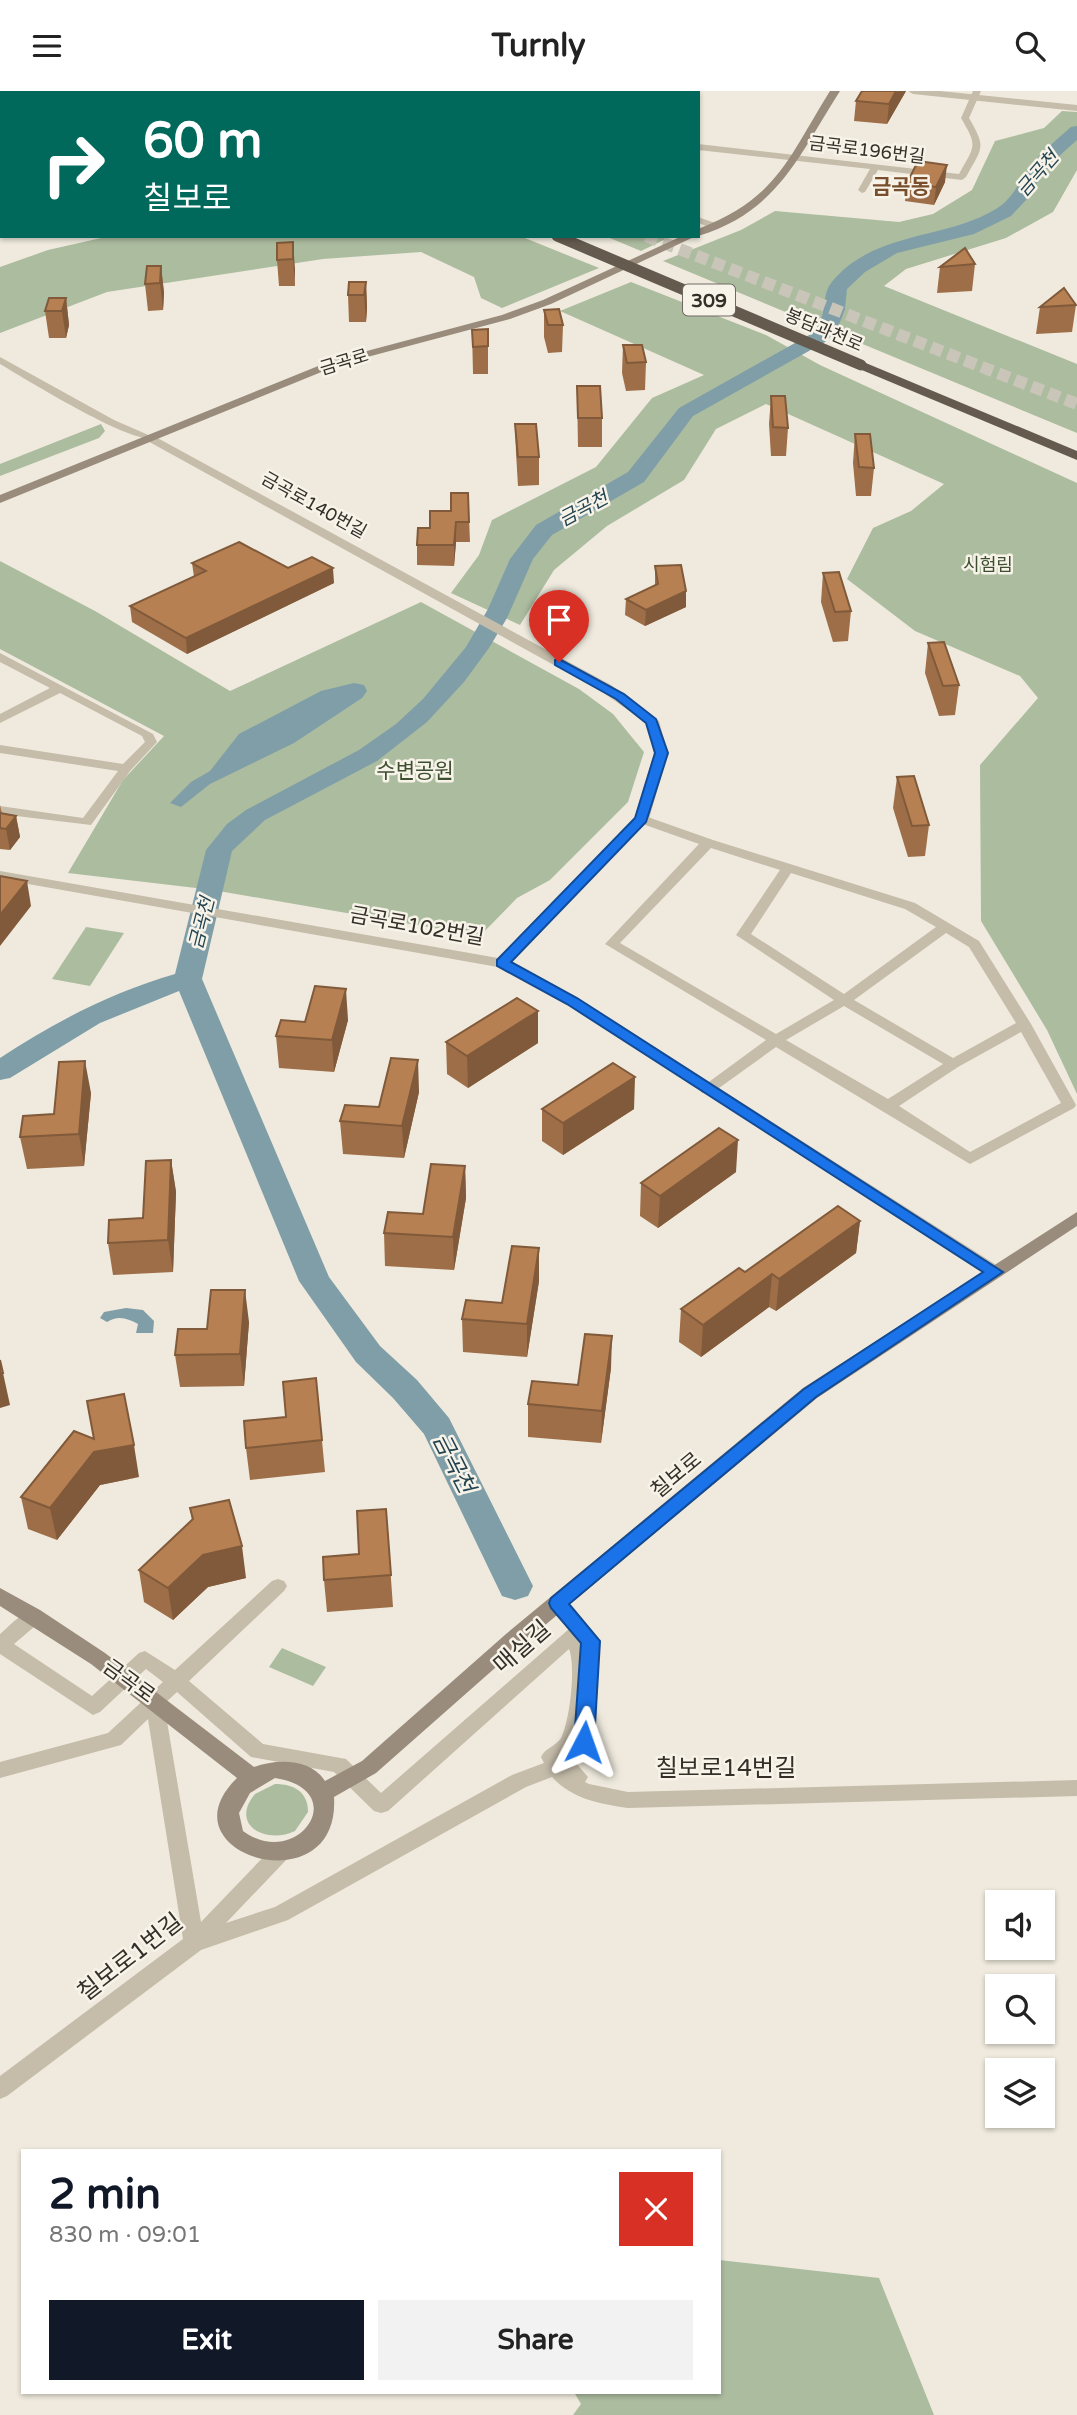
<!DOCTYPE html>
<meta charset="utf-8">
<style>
body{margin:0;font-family:"Varela Round","Noto Sans KR",sans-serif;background:#f2f2f2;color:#222;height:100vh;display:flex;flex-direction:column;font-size:26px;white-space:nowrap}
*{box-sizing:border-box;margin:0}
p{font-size:23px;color:#767676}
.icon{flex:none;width:38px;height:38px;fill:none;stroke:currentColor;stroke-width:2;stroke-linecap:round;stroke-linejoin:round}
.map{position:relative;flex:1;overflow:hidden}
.details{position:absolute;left:21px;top:2058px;width:700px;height:245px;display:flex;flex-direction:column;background:#fff;border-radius:0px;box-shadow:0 2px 5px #0004}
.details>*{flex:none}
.banner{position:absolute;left:0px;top:0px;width:700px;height:147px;box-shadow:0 2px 5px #0004;background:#00695c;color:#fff;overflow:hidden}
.buttons{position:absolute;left:985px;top:1799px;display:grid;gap:14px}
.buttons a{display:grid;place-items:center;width:70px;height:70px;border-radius:0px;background:#fff;box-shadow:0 2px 5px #0004;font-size:35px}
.pin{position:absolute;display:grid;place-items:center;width:60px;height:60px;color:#fff;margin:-72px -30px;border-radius:50% 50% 50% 0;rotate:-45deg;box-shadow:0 0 7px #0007}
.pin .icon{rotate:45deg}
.me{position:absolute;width:77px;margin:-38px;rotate:4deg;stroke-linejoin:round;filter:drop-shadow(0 0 5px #0008)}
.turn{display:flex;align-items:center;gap:24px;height:147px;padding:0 28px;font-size:32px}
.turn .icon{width:91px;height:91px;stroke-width:2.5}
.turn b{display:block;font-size:49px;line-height:60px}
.round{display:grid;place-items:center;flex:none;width:74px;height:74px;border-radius:0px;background:#f2f2f2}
.summary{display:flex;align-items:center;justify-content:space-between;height:119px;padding:0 28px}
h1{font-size:42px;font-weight:700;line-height:52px;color:#111827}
.cta{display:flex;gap:14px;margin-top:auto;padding:14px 28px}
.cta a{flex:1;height:80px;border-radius:0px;background:#111827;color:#fff;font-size:28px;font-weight:700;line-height:80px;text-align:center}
.cta a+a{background:#f2f2f2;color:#222}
header{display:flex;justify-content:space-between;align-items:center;height:91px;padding:0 28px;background:#fff;font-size:32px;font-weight:700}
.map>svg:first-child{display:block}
</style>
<header><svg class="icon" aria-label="menu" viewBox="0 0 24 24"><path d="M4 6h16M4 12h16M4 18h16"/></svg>Turnly<svg class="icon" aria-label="search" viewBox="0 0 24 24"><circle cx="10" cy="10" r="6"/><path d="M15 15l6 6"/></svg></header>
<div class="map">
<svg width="1077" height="2324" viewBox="0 0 1077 2324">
<rect width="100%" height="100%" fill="#efeadd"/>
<g fill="#acbc9f">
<path d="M1062 20 1077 21V79L1053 121 1006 147 906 178 884 195 1077 273V342L663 170 741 139 775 120 899 131 933 123 972 99 995 50 1044 37Z"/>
<path d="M110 145H520L599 177 502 217 481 207 474 186 421 161 323 168 107 201 0 242V176L48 159Z"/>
<path d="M605 145H672L641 160Z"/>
<path d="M631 191 766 244 820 274 1077 392V1003L1047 939 981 830 980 674 1038 607 1020 585 915 540 847 488 873 437 911 420 944 393 766 313 716 338 684 389 607 435 554 479 520 534 451 502 479 464 492 429 596 376 652 307 704 284 560 220Z"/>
<path d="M101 333 105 340 99 347 0 385V373Z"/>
<path d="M0 470 95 520 230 600 421 511 579 598 613 623 644 661 628 711 550 789 517 807 480 845 213 799 68 782 123 689 164 645 0 558Z"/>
<path d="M86 836 124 842 90 895 52 888Z"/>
<path d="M282 1557 326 1576 313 1595 269 1576Z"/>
<path d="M275 1693C294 1693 308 1701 308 1721L295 1740C266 1754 229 1734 255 1703Z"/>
<path d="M719 2169 879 2187 934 2324H573L581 2313 574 2301H719Z"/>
</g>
<g fill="#7f9ea8">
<path d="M354 592 364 594 367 600 362 607 294 652 210 693 181 716 170 712 191 691 210 680 239 643 321 600Z"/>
<path d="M126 1217 143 1219 154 1230 153 1242H136L138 1233C127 1227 118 1224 107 1231L100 1227 104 1221Z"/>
</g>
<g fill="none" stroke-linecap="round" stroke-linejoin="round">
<path fill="#7f9ea8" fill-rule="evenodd" d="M1077 35V49L1048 75 1026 109 1011 125 974 143 897 162 865 181 847 198 845 218 837 239 825 251 693 325 644 391 552 444 533 468 507 527 489 557 464 591 427 631 377 670 265 729 232 760 202 888 329 1186 380 1255 417 1289 449 1327 533 1495 528 1505 515 1509 502 1505 424 1343 393 1307 356 1271 299 1190 179 900 100 932 10 987 0 989V967C55 931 112 901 175 883L206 759 227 733 246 719 359 659 396 633 423 608 466 556 488 518 510 468 536 434 628 381 679 317 811 243C828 228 821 211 829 195 834 187 845 177 852 172 896 141 951 145 996 118 1014 108 1022 84 1036 69 1046 57 1059 47 1071 36Z"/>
<g stroke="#cac5b9" stroke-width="12" stroke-dasharray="12 6" stroke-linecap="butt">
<path d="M189 0 195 2"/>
<path d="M213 0 219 2"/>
<path d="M646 145 1077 313"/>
</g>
<g fill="#c5bcaa" fill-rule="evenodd">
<path d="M146 0H156L144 2Z"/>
<path d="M464 0H481L462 2Z"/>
<path d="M617 0H625L616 2Z"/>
<path d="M691 0H700L698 2Z"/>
<path d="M973 0H981L969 27C987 58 982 56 966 86L962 89 878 79 865 101 862 102 858 99 870 78 698 59V53L959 83C975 54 978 56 961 27Z"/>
<path d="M2 119V125L0 126V120Z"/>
<path d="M698 126 718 133 720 135 715 138 698 132Z"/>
<path d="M0 266 114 329 153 346C137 357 22 286 0 273Z"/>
<path d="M0 562 153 643 157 651 130 680 91 734 0 723V715L83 727 118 680 0 662V654L123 673 145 651 142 645 60 602 0 632V623L50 597 0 571Z"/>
<path d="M642 724 713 749 915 812 979 850 1031 933 1076 1014 1074 1017 970 1073 776 956 712 1002H702L700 999 702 996 766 949 605 853 699 753 637 731 636 728ZM711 757 780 779 736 844 834 909 776 943 620 852ZM791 782 905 818 936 836 844 903 751 843ZM946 842 969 856 1016 932 953 967 854 909ZM844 915 943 973 888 1008 786 949ZM1021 941 1061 1012 970 1061 899 1015 958 976Z"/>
<path d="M278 1488 284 1490 287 1495 284 1500 189 1590 263 1653 346 1668 381 1702 569 1538 549 1512 552 1507 558 1505 564 1507 599 1550 598 1577 596 1582 590 1584 588 1610 593 1612 595 1617 593 1651 576 1672 588 1686 585 1691 589 1693 628 1701 1077 1689V1705L628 1717C600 1713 572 1708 552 1686L526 1696 288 1829 201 1859 7 2005 0 2008V1985L183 1848 148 1628 121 1654 0 1687V1671L108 1642 163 1591 146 1578 100 1621 93 1624 0 1563V1543C11 1534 26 1515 41 1520L44 1525 41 1530 14 1553 92 1605 139 1562 145 1560 175 1579 272 1490ZM569 1558C576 1575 570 1630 561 1647 556 1655 545 1657 541 1666L544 1672 512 1684 275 1816 226 1832 288 1767 291 1761 288 1755 281 1753 274 1755 201 1831 164 1613 177 1601 251 1666 334 1681 374 1720 381 1722 388 1720Z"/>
</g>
<g fill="#c5bcaa" fill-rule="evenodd">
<path d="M908 0H940L1077 14V20L913 3Z"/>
<path d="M144 344H152L611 594 659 630 668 662 649 728 512 871 578 907 1001 1177 1004 1181 1001 1185H989L566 913 498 876 0 788V780L498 867 635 727 654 662 646 632 601 600 144 348Z"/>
</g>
<g fill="#998c7c" fill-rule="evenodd">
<path d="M830 0H840C799 64 778 121 698 145V138C778 107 788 67 830 0Z"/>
<path d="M682 145H696L551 213 510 228 341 273 0 412V404L333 269 502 224 543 209Z"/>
<path d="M1077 1121V1135L817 1307 520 1555 376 1682 334 1706C341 1817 158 1764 237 1687L91 1573 0 1515V1497L40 1519 105 1562 254 1676C277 1668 310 1667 325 1690L362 1670 506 1543 803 1297ZM275 1687C353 1699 298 1780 243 1740L239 1722 250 1702Z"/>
</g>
<g fill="#645a4e" fill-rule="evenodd">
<path d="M201 0H215L216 2H202Z"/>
<path d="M228 0H241L242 2H229Z"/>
<path d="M861 270 1077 360V369L857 277 855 274Z"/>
</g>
<path fill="#544b41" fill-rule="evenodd" d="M161 0H177L178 2H163Z"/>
<path stroke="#645a4e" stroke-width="11" d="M557 145 861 274"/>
</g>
<g fill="#9d6e47">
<path d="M906 0 887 33 854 30 856 10Z"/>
<path d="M945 91 934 114 905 110 907 92Z"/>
<path d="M293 151 295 195H279L277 169Z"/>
<path d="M975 173 972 200 937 202 940 176Z"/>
<path d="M161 175 164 202 163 219 148 220 145 193Z"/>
<path d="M366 191 367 217 366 231H349L348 204Z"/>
<path d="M66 207 69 234 66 247H49L45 220Z"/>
<path d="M1076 214 1072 241 1036 243 1040 216Z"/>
<path d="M544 219 563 234 562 261 548 262 544 246Z"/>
<path d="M488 238V283H473L472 239Z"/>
<path d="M623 254 646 271 645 299 626 300 622 282Z"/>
<path d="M577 295 602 327V356H578Z"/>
<path d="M771 305 788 337 786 365H771L769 333Z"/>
<path d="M515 333 539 366V394L518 395 516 362Z"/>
<path d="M855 343 874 377 871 405H856L853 372Z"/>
<path d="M468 402 470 451H456L454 475 417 474V454L430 437 451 420Z"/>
<path d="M192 472 288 477 334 492 187 563 132 531 130 515 194 486Z"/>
<path d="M655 475 686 500V516L645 535 625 524 626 508 655 494Z"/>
<path d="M823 482 851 520 848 550 833 551 821 511Z"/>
<path d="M928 552 959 594 955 624 939 625 925 582Z"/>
<path d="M897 686 929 734 925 765 908 766 893 717Z"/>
<path d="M0 714 2 723 16 725 20 746 10 759 0 758Z"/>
<path d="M348 929 334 981 279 977 276 945 305 931Z"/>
<path d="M446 951 538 952 468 997 447 983Z"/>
<path d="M419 1001 404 1067 343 1063 340 1030Z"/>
<path d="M91 1002 84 1075 27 1078 20 1046 54 1023Z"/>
<path d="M542 1018H634L563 1064 542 1050Z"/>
<path d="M171 1069 176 1101 173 1181 113 1184 108 1152 143 1127Z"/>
<path d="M465 1075 466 1107 454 1179 385 1175 384 1142 423 1123Z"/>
<path d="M736 1081 658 1137 640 1125 641 1092Z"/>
<path d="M860 1130 856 1162 776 1220 769 1216 701 1266 679 1251 681 1218 745 1181Z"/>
<path d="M539 1190 527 1266 463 1261 462 1228 502 1212Z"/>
<path d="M249 1231 244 1295 180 1296 175 1264 207 1238Z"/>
<path d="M611 1277 601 1352 528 1346V1313L578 1294Z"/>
<path d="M316 1287 325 1381 250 1389 246 1357 286 1326Z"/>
<path d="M139 1386 100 1394 57 1449 28 1438 21 1406Z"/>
<path d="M190 1417 246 1487 208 1496 173 1529 144 1511 139 1479 192 1429Z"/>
<path d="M386 1418 393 1516 327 1521 324 1489 359 1463Z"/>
</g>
<g fill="#805a3a">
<path d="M896 0H906L887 33 889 13Z"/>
<path d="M947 74 945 91 934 114 936 96Z"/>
<path d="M293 151 295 178V195L293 168Z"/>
<path d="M161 175 164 202 163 219 160 192Z"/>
<path d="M366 191 367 217 366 231 364 204Z"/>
<path d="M66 207 69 234 66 247 62 220Z"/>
<path d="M456 431V451L454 475V454Z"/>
<path d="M333 477 334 492 187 563 186 547Z"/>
<path d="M686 500V516L645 535 646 519Z"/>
<path d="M16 725 20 746 10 759 6 738Z"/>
<path d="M27 790 31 815 0 855V824Z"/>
<path d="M346 898 348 929 334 981 332 949Z"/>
<path d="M538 920V952L468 997 467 965Z"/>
<path d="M418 969 419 1001 404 1067 402 1035Z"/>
<path d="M85 970 91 1002 84 1075 79 1043Z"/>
<path d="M635 986 634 1018 563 1064V1032Z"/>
<path d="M738 1049 736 1081 658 1137 660 1105Z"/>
<path d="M171 1069 176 1101 173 1181 168 1149Z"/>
<path d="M465 1075 466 1107 454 1179 453 1146Z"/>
<path d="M860 1130 856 1162 776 1220 779 1188Z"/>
<path d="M539 1157V1190L527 1266V1233Z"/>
<path d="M772 1183 769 1216 701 1266 703 1234Z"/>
<path d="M245 1199 249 1231 244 1295 240 1263Z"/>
<path d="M612 1245 611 1277 601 1352 602 1320Z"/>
<path d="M0 1282H3L10 1314 0 1317Z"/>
<path d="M134 1354 139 1386 100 1394 57 1449 50 1417 94 1361Z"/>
<path d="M242 1455 246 1487 208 1496 173 1529 168 1497 203 1464Z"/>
</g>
<g fill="#b78053" stroke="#805a3a" stroke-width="2">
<path d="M862 0H896L889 13 856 10Z"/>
<path d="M918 70 947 74 936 96 907 92Z"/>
<path d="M293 151V168L277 169V152Z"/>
<path d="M965 157 975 173 940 176Z"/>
<path d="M147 175H161L160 192 145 193Z"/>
<path d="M349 191H366L364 204H348Z"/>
<path d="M1064 197 1076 214 1040 216Z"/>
<path d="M49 207H66L62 220H45Z"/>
<path d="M559 218 563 234H548L544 219Z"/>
<path d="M488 238V255L473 256 472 239Z"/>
<path d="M623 254H642L646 271 627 272Z"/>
<path d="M577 295H600L602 327H578Z"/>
<path d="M771 305H785L788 337 773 336Z"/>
<path d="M515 333H536L539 366H518Z"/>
<path d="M855 343H870L874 377 859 376Z"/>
<path d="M451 402H468L469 431H456L454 454H417L418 437H430V420H451Z"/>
<path d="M239 451 288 477 312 466 333 477 186 547 130 515 206 480 192 472Z"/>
<path d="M681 474 686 500 646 519 626 508 658 493 655 475Z"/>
<path d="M839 481 851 520 835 521 823 482Z"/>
<path d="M944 551 959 594 943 595 928 552Z"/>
<path d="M914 685 929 734 912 735 897 686Z"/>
<path d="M0 722 16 725 6 738 0 737Z"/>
<path d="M0 785 27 790 0 824Z"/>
<path d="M315 895 346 898 332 949 276 945 281 929 305 931Z"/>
<path d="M517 907 538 920 467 965 446 951Z"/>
<path d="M391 967 418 969 402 1035 340 1030 345 1014 379 1016Z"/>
<path d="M85 970 79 1043 20 1046 23 1025 54 1023 59 971Z"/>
<path d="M613 972 635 986 563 1032 542 1018Z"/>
<path d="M719 1037 738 1049 660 1105 641 1092Z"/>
<path d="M171 1069 168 1149 108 1152 109 1129 143 1127 146 1070Z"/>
<path d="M431 1073 465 1075 453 1146 384 1142 388 1121 423 1123Z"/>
<path d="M838 1115 860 1130 779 1188 772 1183 703 1234 681 1218 739 1177 745 1181Z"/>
<path d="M512 1155 539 1157 527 1233 462 1228 466 1209 502 1212Z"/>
<path d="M211 1199H245L240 1263 175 1264 178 1238H207Z"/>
<path d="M585 1243 612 1245 602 1320 528 1313 532 1290 578 1294Z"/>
<path d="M0 1269 3 1282H0Z"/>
<path d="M316 1287 322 1349 246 1357 244 1330 286 1326 283 1291Z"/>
<path d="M124 1303 134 1354 94 1361 50 1417 21 1406 74 1340 94 1348 87 1310Z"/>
<path d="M229 1409 242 1455 203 1464 168 1497 139 1479 193 1428 190 1417Z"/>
<path d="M386 1418 391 1484 324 1489 323 1466 359 1463 357 1420Z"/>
</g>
<path fill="#1a73e8" stroke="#114b97" stroke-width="2" d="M559 568 624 603 656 628 668 662 646 731 511 871 577 907 1003 1181 816 1306 569 1513 600 1550 594 1651 591 1657 584 1659 577 1657 574 1651 581 1552 551 1517 549 1512 551 1507 804 1298 983 1181 567 913 497 875V869L635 727 655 662 646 632 616 608 555 574V569Z"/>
<g text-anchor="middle" stroke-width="5" stroke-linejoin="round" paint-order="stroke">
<g font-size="18" fill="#342f29" stroke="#f7f3e9">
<text transform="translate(867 59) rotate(7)" y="6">금곡로196번길</text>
<text transform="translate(824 239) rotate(23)" y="6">봉담과천로</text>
<text transform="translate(344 271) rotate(-17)" y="6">금곡로</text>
<text transform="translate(314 414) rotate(29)" y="6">금곡로140번길</text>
</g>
<g font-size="18" fill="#3d4f30" stroke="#f7f3e9">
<text x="988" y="480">시험림</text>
</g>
<g font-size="19" font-style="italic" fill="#234450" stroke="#f7f3e9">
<text transform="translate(1037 82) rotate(-49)" y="7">금곡천</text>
<text transform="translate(583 417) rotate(-28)" y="7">금곡천</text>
<text transform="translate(201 832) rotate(-76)" y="7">금곡천</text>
</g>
<rect fill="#f7f3e9" stroke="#6e6a63" stroke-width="2" x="683" y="193.5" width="52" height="31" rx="5"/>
<g font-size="19" font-weight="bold" fill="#342f29">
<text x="709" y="216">309</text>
</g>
<g font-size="21" font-weight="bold" fill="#794e2c" stroke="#f7f3e9">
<text x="901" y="103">금곡동</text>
</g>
<g font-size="21" fill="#3d4f30" stroke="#f7f3e9">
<text x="415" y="687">수변공원</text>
</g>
<g font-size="21" fill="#342f29" stroke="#f7f3e9">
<text transform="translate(417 835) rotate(10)" y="7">금곡로102번길</text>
<text transform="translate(676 1384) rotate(-40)" y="7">칠보로</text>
<text transform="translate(129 1590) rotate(36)" y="7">금곡로</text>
</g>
<g font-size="23" font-style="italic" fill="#234450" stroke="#f7f3e9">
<text transform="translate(454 1372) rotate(63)" y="8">금곡천</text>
</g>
<g font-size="24" fill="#342f29" stroke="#f7f3e9">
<text transform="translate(522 1556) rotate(-41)" y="8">매실길</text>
<text x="726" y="1685">칠보로14번길</text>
<text transform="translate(130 1866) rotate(-38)" y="8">칠보로1번길</text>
</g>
</g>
</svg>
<div class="buttons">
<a><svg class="icon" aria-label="sound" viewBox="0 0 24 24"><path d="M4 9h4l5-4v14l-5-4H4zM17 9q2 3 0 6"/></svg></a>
<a><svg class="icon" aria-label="search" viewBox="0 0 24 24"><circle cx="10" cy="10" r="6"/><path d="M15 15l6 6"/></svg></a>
<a><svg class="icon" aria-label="layers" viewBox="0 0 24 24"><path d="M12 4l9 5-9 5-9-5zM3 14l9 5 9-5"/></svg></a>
</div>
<div class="pin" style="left:559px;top:571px;background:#d93025"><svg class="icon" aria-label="arrive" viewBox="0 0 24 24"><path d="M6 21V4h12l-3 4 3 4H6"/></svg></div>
<svg class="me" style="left:584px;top:1651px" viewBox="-20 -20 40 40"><path d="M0-17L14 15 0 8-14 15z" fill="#1a73e8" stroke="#fff" stroke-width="4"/></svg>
<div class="banner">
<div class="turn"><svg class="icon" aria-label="right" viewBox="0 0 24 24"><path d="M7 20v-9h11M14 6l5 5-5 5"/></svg><div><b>60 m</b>칠보로</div></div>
</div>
<section class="details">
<div class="summary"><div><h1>2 min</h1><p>830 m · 09:01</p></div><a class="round" style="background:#d93025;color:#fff"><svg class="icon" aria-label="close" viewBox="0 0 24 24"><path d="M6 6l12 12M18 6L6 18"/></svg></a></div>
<div class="cta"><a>Exit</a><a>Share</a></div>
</section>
</div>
